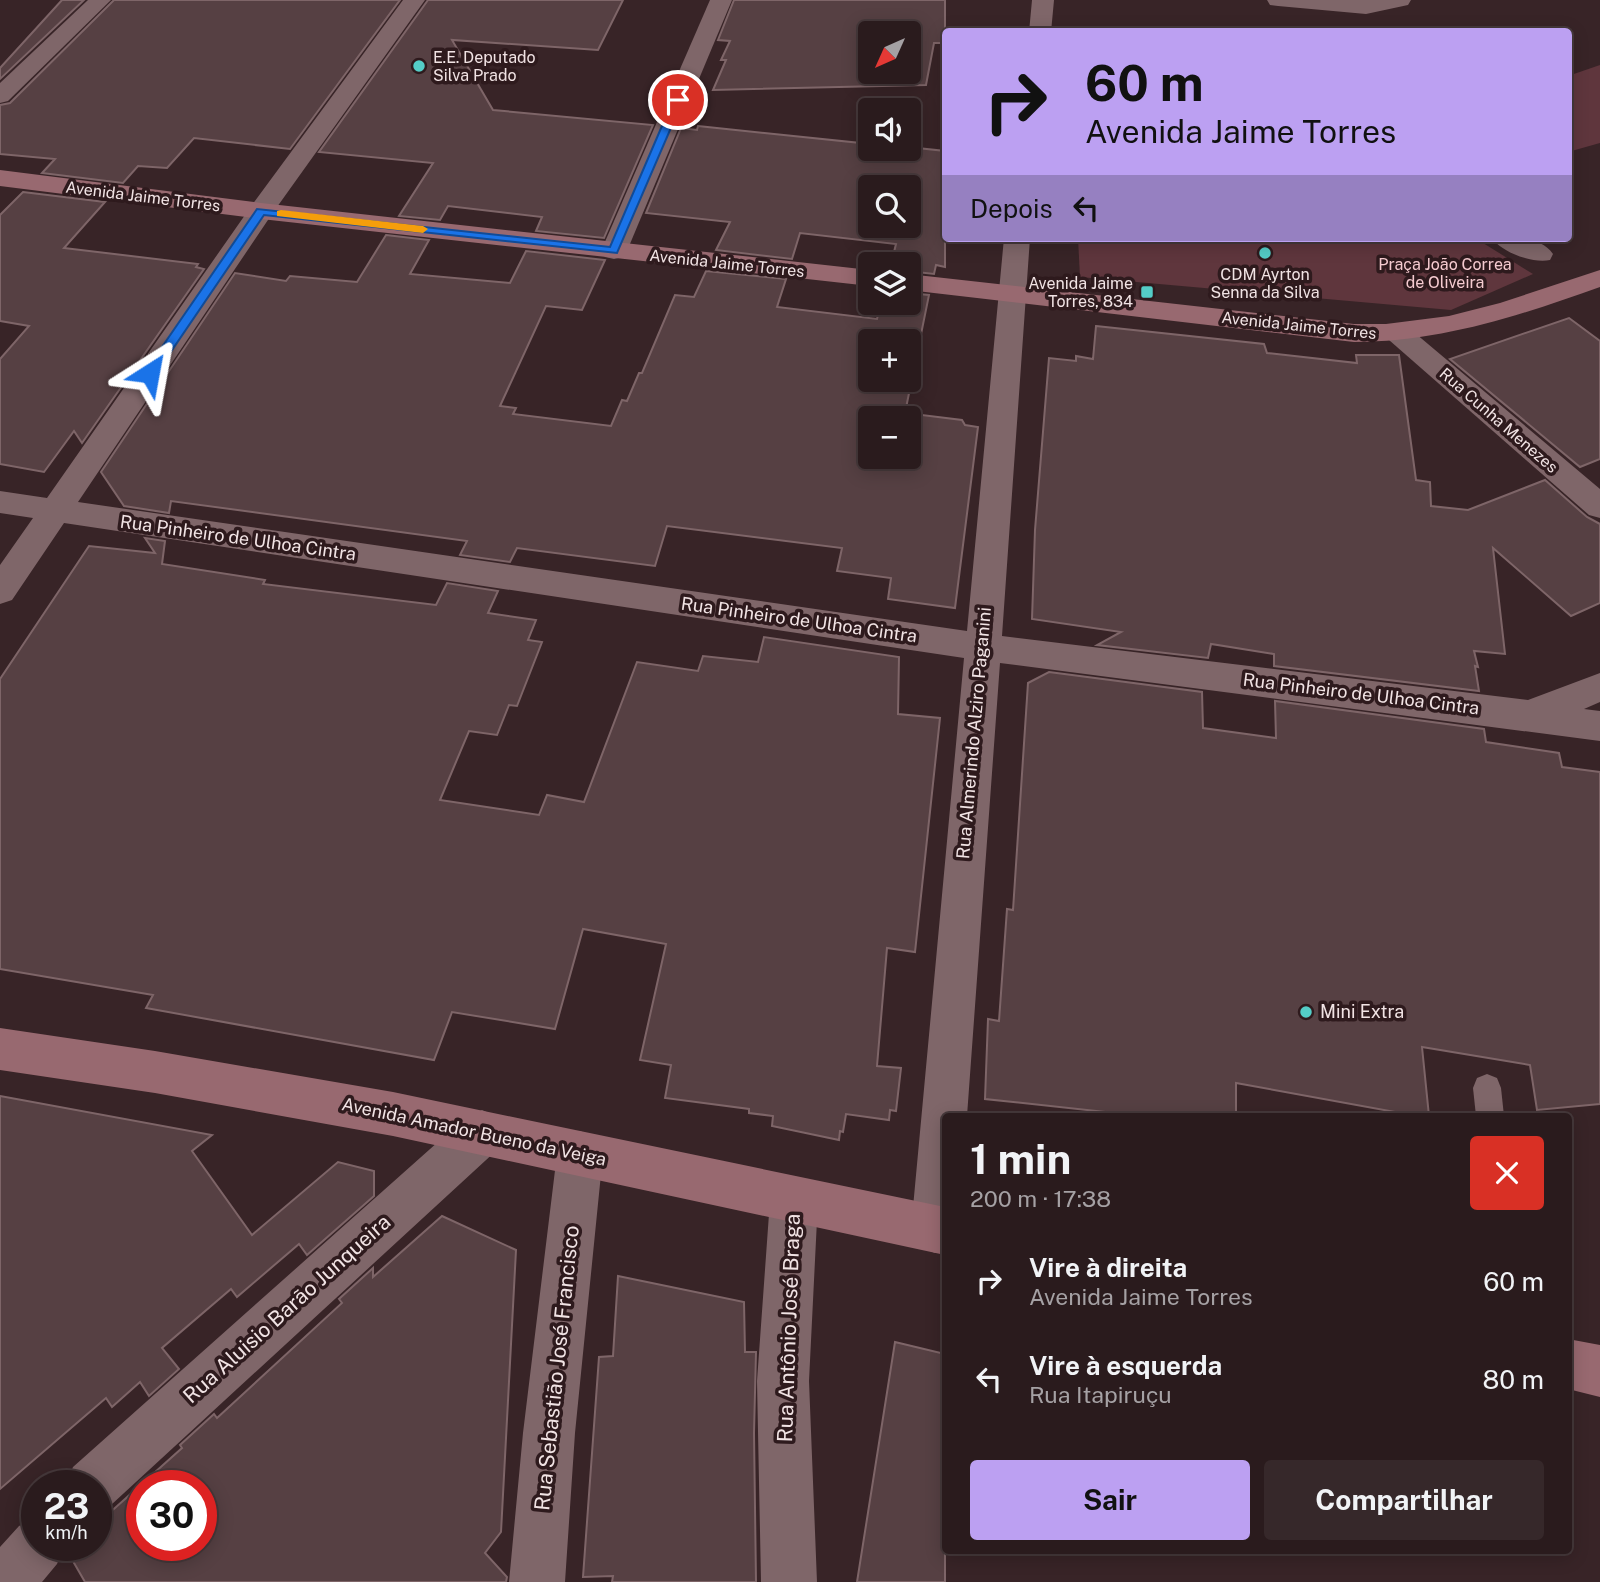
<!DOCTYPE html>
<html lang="pt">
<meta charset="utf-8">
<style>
body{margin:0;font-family:"Public Sans",sans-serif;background:#36282a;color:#f1f3f6;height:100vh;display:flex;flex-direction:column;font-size:26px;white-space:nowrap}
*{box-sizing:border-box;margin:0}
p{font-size:23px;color:#a5a1a4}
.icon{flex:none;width:38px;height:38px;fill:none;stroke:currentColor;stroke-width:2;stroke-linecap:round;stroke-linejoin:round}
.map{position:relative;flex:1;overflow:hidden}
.side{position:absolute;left:942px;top:1113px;width:630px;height:441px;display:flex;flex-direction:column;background:#2a1b1d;border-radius:7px;box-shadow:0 4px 18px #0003,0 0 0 2px #46393b}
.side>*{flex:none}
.banner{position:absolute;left:942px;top:28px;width:630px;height:214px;border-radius:7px;box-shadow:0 4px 18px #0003,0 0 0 2px #46393b;background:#bca0f2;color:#111;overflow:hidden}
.needle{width:46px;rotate:225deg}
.controls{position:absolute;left:858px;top:21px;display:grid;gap:14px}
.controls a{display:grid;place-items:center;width:63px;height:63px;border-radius:7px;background:#2a1b1d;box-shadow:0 4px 18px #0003,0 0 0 2px #46393b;font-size:35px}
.speed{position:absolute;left:21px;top:1470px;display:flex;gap:14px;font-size:35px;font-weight:700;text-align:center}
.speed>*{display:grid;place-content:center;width:91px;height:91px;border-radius:50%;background:#2a1b1d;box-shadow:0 4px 18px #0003,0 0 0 2px #46393b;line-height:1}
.speed small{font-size:18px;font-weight:400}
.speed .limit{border:10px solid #d22;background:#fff;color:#111}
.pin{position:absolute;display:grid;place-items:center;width:60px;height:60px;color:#fff;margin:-30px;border:4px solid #fff;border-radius:50%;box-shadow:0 2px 7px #0007}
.me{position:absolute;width:77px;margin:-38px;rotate:34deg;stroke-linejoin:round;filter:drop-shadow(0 0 5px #0008)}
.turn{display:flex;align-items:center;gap:24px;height:147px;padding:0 28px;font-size:32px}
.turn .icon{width:91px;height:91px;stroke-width:2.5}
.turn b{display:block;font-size:49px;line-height:60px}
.then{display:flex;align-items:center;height:66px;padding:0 28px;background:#0003;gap:14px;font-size:26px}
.round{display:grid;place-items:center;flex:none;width:74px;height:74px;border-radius:7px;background:#36282a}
.overview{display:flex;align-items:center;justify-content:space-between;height:119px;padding:0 28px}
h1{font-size:42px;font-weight:700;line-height:52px}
.action{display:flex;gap:14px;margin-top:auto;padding:14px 28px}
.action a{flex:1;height:80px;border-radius:7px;background:#bca0f2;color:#111;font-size:28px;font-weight:700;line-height:80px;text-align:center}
.action a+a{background:#36282a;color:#f1f3f6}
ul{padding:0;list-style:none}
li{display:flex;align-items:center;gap:21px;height:98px;padding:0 28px}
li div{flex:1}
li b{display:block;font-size:26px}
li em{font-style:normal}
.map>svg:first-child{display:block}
</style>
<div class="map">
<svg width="1600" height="1582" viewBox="0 0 1600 1582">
<rect width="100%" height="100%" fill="#382427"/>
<g fill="#5f363d">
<path d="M1600 65V143L1568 152V76Z"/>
<path d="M1078 238H1475L1533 274 1451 310 1080 277Z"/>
</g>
<g fill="#564043" stroke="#7e6568" stroke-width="2" fill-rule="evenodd">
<path d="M62 0H84L0 79V68Z"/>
<path d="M114 0H400L290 149 194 138 167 168 138 166 123 183 42 173 55 159 0 154V105L10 103Z"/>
<path d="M428 0H623L598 50 452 40 493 110 653 125 604 238 536 231 542 217 448 206 440 220 399 216 433 163 319 152Z"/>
<path d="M734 0H945V43H934L926 85 713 90 726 60H721L730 41 718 40ZM870 33H908V72H870Z"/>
<path d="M698 126 870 144V149L908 147 945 151V267L936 265 934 274 908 271V264H891L896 244 800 233 792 259 716 250 730 222 646 213 681 128 697 130ZM870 187H908V226H870Z"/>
<path d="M23 192 105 202 64 248 198 264 196 267 204 269 82 443 74 431 44 472 0 464V359L29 326 0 321V215Z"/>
<path d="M386 235 429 240 410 274 510 283 526 251 605 260 582 310 546 306 500 406 516 408 513 414 611 426 622 400 627 401 639 373H642L675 295 694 297 706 271 786 279 777 307 877 319 881 303H908V293L929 295 905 413 962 420 965 425 978 427 955 608 888 599 891 578 837 571 842 548 667 526 655 566 517 548 510 562 460 555 467 541 171 501 169 513 124 506 101 472 235 273 286 281 290 276 357 282ZM870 341H908V380H870ZM870 418H908V457H870Z"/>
<path d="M1569 318 1600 341V459L1580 467 1450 359Z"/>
<path d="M1096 326 1264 344 1267 353 1357 363 1356 355H1399L1416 480 1430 482 1431 506 1468 510 1545 480 1587 517 1600 524V603L1571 616 1493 548 1505 654 1474 651 1478 667 1475 666 1479 691 1274 666V654L1211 644 1208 658 1097 645 1121 632 1032 619 1035 530 1049 358 1076 361V356L1093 359Z"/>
<path d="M145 538 165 541 162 564 265 580 263 584 436 605 447 583 498 591 488 613 536 620 528 640 542 642 517 706 509 705 497 735 469 731 440 800 539 815 547 795 584 802 637 662 698 671 703 656 758 662 764 637 899 657 898 714 940 718 915 952 887 948 877 1066 901 1068 896 1111 890 1110 889 1120 846 1114 843 1132 840 1131 839 1140 772 1126 773 1116 749 1113V1109L665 1098 671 1065 640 1060 666 944 583 929 555 1029 452 1012 434 1060 146 1008 153 995 0 969V679L89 546 155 553Z"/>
<path d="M1049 672 1202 692 1203 728 1276 738 1275 701 1484 729 1486 742 1559 753 1562 767 1600 772V1104L1537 1110 1530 1065 1422 1047 1429 1116H1417L1236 1083V1116H1142L985 1099 988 1019 999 1021 1007 909 1013 910 1028 683Z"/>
<path d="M0 1096 212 1135 192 1151 252 1235 338 1162 374 1171V1196L307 1255 299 1244 237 1297 231 1289 162 1348 179 1369 149 1396 140 1382 112 1407 106 1398 0 1489Z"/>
<path d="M442 1216 516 1250 501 1532 485 1553 507 1577 506 1582H85L66 1549 67 1545H96V1525L182 1448 180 1445 214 1414 217 1418 342 1303 339 1299 373 1268V1277ZM142 1486H201V1545H142Z"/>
<path d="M618 1276 744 1302 745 1352H756L754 1433 756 1582H612L613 1576 583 1577 599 1357 613 1356Z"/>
<path d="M895 1342 945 1354V1582H857Z"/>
</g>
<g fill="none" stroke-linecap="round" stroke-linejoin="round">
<path fill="#7f6669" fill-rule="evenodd" d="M1487 1074 1497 1078 1501 1088 1504 1116H1476L1473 1088 1477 1078Z"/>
<g fill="#7f6669" fill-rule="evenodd">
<path d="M88 0H111L8 101 0 103V83Z"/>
<path d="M403 0H425L272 214 78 502 967 631 1004 238H1030L1002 636 1528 700 1600 673V702L1584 709 1600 711V741L1000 663 967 1116H945V1249L935 1253 918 1246 911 1229 964 658 64 523 12 600 0 604V565L33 518 0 513V491L47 498 252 205Z"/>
<path d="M710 0H732L627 251 623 257 614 259 605 257 601 251Z"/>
<path d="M1032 0H1054L1051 32H1029Z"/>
<path d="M1267 0H1411L1408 5 1366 14 1278 6 1270 5Z"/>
<path d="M1492 238C1512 238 1540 235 1553 254L1550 260C1533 264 1501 252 1492 238Z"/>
<path d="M1399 325 1409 328 1600 489V518L1589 515 1389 340 1385 334 1389 328Z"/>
<path d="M482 1110 498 1117 505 1133 498 1149 111 1505 96 1511V1486H65L73 1467 466 1117Z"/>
<path d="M580 1131 596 1138 603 1154 575 1433 565 1582H509L523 1433 557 1154 564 1138Z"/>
<path d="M794 1176 811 1183 818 1200 809 1381 817 1582H761L757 1381 770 1200 777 1183Z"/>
<path d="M37 1518V1545H65L57 1564 42 1582H0V1547L19 1526Z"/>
</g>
<g fill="#986970" fill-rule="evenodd">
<path d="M0 170 261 203 870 270V286L261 219 0 186Z"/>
<path d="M1600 270V287C1519 316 1440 342 1354 342L908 290V274L1354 324H1386L1449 316 1500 303Z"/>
<path d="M0 1028 155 1051 393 1092 945 1207V1255L393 1136 155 1093 0 1070Z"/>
<path d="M1568 1339 1600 1345V1397L1568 1389Z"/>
</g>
</g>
<path fill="#1a73e8" stroke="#114b97" stroke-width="2" d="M674 98 683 100 617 253 264 215 155 375 150 376 144 373 257 209 610 247Z"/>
<path fill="#f59e0b" d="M281 210 423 226 428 229 423 233 277 216V211Z"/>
<g fill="#54cdc7" stroke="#2e1a1d" stroke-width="2.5">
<circle cx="419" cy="66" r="7"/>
<circle cx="1265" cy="253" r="7"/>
<rect x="1140" y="285" width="14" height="14" rx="3.5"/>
<circle cx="1306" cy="1012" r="7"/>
</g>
<g text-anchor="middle" stroke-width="7" stroke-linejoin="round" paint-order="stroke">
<g font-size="16" fill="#f1e3e4" stroke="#2e1a1d" text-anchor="start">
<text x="433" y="63">E.E. Deputado<tspan x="433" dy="18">Silva Prado</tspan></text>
<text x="1265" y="280" text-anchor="middle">CDM Ayrton<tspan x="1265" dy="18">Senna da Silva</tspan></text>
<text x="1133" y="289" text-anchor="end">Avenida Jaime<tspan x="1133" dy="18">Torres, 834</tspan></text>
</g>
<g font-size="16" fill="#f1e3e4" stroke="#2e1a1d">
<text transform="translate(143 196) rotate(7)" y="6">Avenida Jaime Torres</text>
<text transform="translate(727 263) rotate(6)" y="6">Avenida Jaime Torres</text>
<text transform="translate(1299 325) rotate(6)" y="6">Avenida Jaime Torres</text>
<text transform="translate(1499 420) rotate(41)" y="6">Rua Cunha Menezes</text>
</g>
<g font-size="16" fill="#f5cbd0" stroke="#2e1a1d">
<text x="1445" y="270">Praça João Correa<tspan x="1445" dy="18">de Oliveira</tspan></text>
</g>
<g font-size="18" fill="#f1e3e4" stroke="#2e1a1d">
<text transform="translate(238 538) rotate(8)" y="6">Rua Pinheiro de Ulhoa Cintra</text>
<text transform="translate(799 620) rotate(8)" y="6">Rua Pinheiro de Ulhoa Cintra</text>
<text transform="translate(1361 694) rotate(7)" y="6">Rua Pinheiro de Ulhoa Cintra</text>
<text transform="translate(974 733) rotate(-85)" y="6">Rua Almerindo Alziro Paganini</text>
<text transform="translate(474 1132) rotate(12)" y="6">Avenida Amador Bueno da Veiga</text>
</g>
<g font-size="18" fill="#f1e3e4" stroke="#2e1a1d" text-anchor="start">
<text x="1320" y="1018">Mini Extra</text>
</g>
<g font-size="21" fill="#f1e3e4" stroke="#2e1a1d">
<text transform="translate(287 1309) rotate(-42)" y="7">Rua Aluisio Barão Junqueira</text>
<text transform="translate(789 1328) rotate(-88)" y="7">Rua Antônio José Braga</text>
<text transform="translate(557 1368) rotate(-84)" y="7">Rua Sebastião José Francisco</text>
</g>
</g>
</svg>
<div class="controls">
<a><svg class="needle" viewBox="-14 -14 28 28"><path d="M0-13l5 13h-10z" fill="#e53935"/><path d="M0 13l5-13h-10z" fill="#a5a1a4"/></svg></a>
<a><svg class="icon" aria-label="sound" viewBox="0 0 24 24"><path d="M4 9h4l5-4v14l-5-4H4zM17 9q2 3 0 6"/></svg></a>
<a><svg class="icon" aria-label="search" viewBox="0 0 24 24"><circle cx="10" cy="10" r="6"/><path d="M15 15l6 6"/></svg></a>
<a><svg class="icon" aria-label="layers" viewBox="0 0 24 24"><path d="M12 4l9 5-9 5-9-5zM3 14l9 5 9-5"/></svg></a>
<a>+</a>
<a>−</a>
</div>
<div class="speed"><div>23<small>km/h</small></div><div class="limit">30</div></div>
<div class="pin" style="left:678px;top:100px;background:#d93025"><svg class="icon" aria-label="arrive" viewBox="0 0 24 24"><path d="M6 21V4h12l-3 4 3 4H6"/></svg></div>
<svg class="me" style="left:150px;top:373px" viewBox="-20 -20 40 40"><path d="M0-17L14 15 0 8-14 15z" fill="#1a73e8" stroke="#fff" stroke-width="4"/></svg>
<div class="banner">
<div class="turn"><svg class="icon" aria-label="right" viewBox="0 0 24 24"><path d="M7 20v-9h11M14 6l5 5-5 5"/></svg><div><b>60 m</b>Avenida Jaime Torres</div></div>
<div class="then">Depois<svg class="icon" aria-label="left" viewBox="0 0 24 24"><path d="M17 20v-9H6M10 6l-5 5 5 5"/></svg></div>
</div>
<section class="side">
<div class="overview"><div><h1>1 min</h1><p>200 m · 17:38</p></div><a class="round" style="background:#d93025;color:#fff"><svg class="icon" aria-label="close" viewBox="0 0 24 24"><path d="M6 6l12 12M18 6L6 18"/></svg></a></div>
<ul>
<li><svg class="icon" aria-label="right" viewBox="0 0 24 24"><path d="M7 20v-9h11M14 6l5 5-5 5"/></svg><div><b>Vire à direita</b><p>Avenida Jaime Torres</p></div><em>60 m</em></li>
<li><svg class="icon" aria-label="left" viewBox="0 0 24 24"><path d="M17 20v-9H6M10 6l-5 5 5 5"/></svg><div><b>Vire à esquerda</b><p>Rua Itapiruçu</p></div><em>80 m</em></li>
</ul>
<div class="action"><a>Sair</a><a>Compartilhar</a></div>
</section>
</div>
